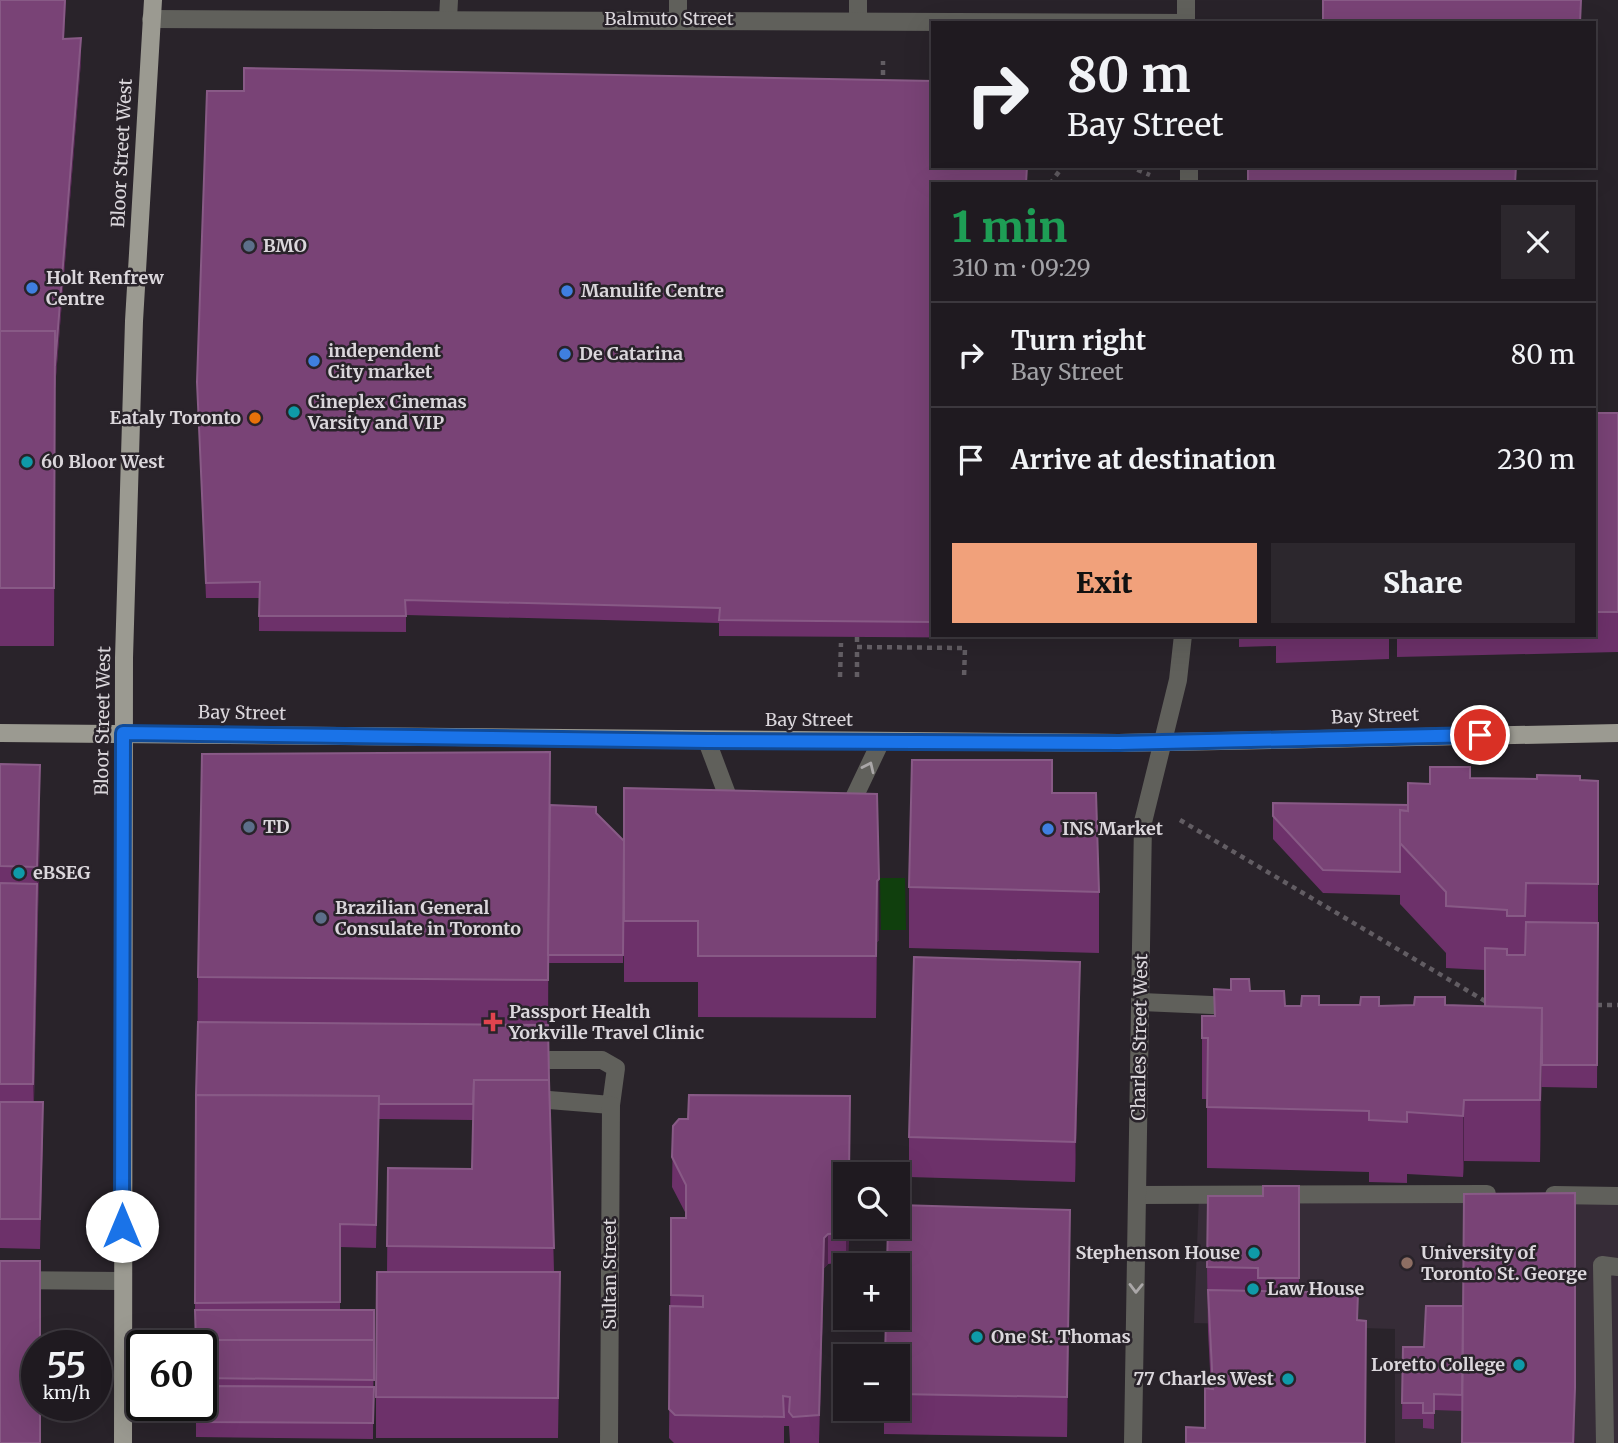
<!DOCTYPE html>
<meta charset="utf-8">
<style>
body{margin:0;font-family:Merriweather,serif;background:#2c272d;color:#f1f3f6;height:100vh;display:flex;flex-direction:column;font-size:26px;white-space:nowrap}
*{box-sizing:border-box;margin:0}
p{font-size:23px;color:#a1a1a5}
.icon{flex:none;width:38px;height:38px;fill:none;stroke:currentColor;stroke-width:2;stroke-linecap:round;stroke-linejoin:round}
.map{position:relative;flex:1;overflow:hidden}
.details{position:absolute;left:931px;top:182px;width:665px;height:455px;display:flex;flex-direction:column;background:#1f1a20;border-radius:0px;box-shadow:0 7px 28px #0002,0 0 0 2px #3c383e}
.details>*{flex:none}
.hud{position:absolute;left:931px;top:21px;width:665px;height:147px;border-radius:0px;box-shadow:0 7px 28px #0002,0 0 0 2px #3c383e;background:#1f1a20;color:#f1f3f6;overflow:hidden}
.buttons{position:absolute;left:833px;top:1162px;display:grid;gap:14px}
.buttons a{display:grid;place-items:center;width:77px;height:77px;border-radius:0px;background:#1f1a20;box-shadow:0 7px 28px #0002,0 0 0 2px #3c383e;font-size:35px}
.speed{position:absolute;left:21px;top:1330px;display:flex;gap:14px;font-size:35px;font-weight:700;text-align:center}
.speed>*{display:grid;place-content:center;width:91px;height:91px;border-radius:50%;background:#1f1a20;box-shadow:0 7px 28px #0002,0 0 0 2px #3c383e;line-height:1}
.speed small{font-size:18px;font-weight:400}
.speed .limit{border:4px solid #111;border-radius:10px;background:#fff;color:#111}
.pin{position:absolute;display:grid;place-items:center;width:60px;height:60px;color:#fff;margin:-30px;border:4px solid #fff;border-radius:50%;box-shadow:0 2px 7px #0007}
.me{position:absolute;width:77px;margin:-38px;rotate:0deg;stroke-linejoin:round;filter:drop-shadow(0 0 5px #0008)}
.turn{display:flex;align-items:center;gap:24px;height:147px;padding:0 21px;font-size:32px}
.turn .icon{width:91px;height:91px;stroke-width:2.5}
.turn b{display:block;font-size:49px;line-height:60px}
.round{display:grid;place-items:center;flex:none;width:74px;height:74px;border-radius:0px;background:#2c272d}
.head{display:flex;align-items:center;justify-content:space-between;height:119px;padding:0 21px}
h1{font-size:42px;font-weight:800;line-height:52px;color:#1e9e55}
.cta{display:flex;gap:14px;margin-top:auto;padding:14px 21px}
.cta a{flex:1;height:80px;border-radius:0px;background:#f1a17b;color:#111;font-size:28px;font-weight:800;line-height:80px;text-align:center}
.cta a+a{background:#2c272d;color:#f1f3f6}
ul{padding:0;list-style:none}
li{display:flex;align-items:center;gap:21px;height:105px;padding:0 21px;border-top:2px solid #3c383e}
li div{flex:1}
li b{display:block;font-size:26px}
li em{font-style:normal}
.map>svg:first-child{display:block}
</style>
<div class="map">
<svg width="1618" height="1443" viewBox="0 0 1618 1443">
<rect width="100%" height="100%" fill="#29232a"/>
<path fill="#362c37" d="M1199 1195 1618 1202V1443H1395V1329L1194 1323Z"/>
<path fill="#103f0d" d="M880 878H905L906 930H881Z"/>
<g fill="none" stroke-linecap="round" stroke-linejoin="round">
<g stroke="#625d63" stroke-width="4.5" stroke-dasharray="5 5" stroke-linecap="butt">
<path d="M883 85V61"/>
<path d="M1128 166 1150 175"/>
<path d="M1050 184 1063 166"/>
<path d="M857 637V647L965 648 964 678"/>
<path d="M840 677 841 643"/>
<path d="M857 677V647"/>
<path d="M1180 820 1485 1001"/>
<path d="M1597 1005H1618"/>
</g>
<g stroke="#60605b" stroke-width="18">
<path d="M678 0V19"/>
<path d="M448 19 449 0"/>
<path d="M858 20V0"/>
<path d="M707 741 731 805 735 808"/>
<path d="M844 809 850 806 881 741"/>
<path d="M1141 1002 1235 1006"/>
<path d="M549 1100 611 1105 616 1068 602 1060H550"/>
<path d="M1137 1195 1487 1194"/>
<path d="M1554 1195 1618 1196"/>
<path d="M1605 1443 1602 1265 1618 1267"/>
</g>
<g stroke="#60605b" stroke-width="18">
<path d="M151 19 1186 23"/>
<path d="M1186 23V0"/>
<path d="M1189 184V166"/>
<path d="M0 1280 122 1281"/>
<path d="M609 1443 611 1105"/>
<path d="M1133 1443 1143 822 1178 680 1183 635"/>
</g>
<g stroke="#9b9a91" stroke-width="18">
<path d="M0 733 1119 743 1618 733"/>
<path d="M123 1443 124 658 134 321 153 0"/>
</g>
</g>
<g fill="#6d316a">
<path d="M0 0 64 39 81 61 55 389 54 646H0Z"/>
<path d="M933 184V635H1016L1015 638 719 636V623L406 615V632L259 631V598H206L197 382Z"/>
<path d="M1594 413H1618V652L1397 657V635H1594Z"/>
<path d="M1239 635H1389V659L1276 663V646L1239 647Z"/>
<path d="M0 764 40 823 34 1102 43 1131 40 1249 0 1248Z"/>
<path d="M1470 778 1598 781V946L1597 1088 1541 1087 1540 1162 1464 1161 1463 1177 1407 1174V1183L1369 1182V1172L1207 1168V1099H1202V1016H1214V989L1250 991 1285 1006 1319 1005 1485 1007V970L1446 968V953L1400 904V895L1323 893 1273 839V803L1408 805 1430 784Z"/>
<path d="M550 805 596 813 624 841 879 940 877 942 876 1018 698 1017V982H624V902L623 963H548V1029L554 1272 560 1312 558 1438H376V1397L387 1272 388 1168 472 1169 473 1120 379 1119 376 1248 340 1247V1310H374L373 1439 196 1437V1405H201V1346H195V1303L198 977Z"/>
<path d="M909 887 1099 892V953L909 948Z"/>
<path d="M1080 1002 1075 1182 909 1177V1137Z"/>
<path d="M673 1126 849 1227 848 1259 846 1262 828 1264 824 1268 819 1443H790L789 1426H784V1443H674L669 1438 671 1218H686V1214L672 1187Z"/>
<path d="M1299 1186V1292L1205 1428 1211 1389 1208 1331 1207 1267 1263 1196Z"/>
<path d="M1070 1251 1067 1437 884 1434V1409H898V1356Z"/>
<path d="M1403 1347 1575 1428 1462 1411 1434 1410V1429L1423 1428V1419H1402Z"/>
</g>
<g fill="#4d244b">
<path d="M65 0H66L63 62V39Z"/>
<path d="M81 38V61L55 389 54 646 55 331Z"/>
<path d="M40 765V823L33 1125V1084Z"/>
<path d="M550 813 548 1041V980Z"/>
<path d="M879 879V940L877 942 876 1018 877 881Z"/>
<path d="M1080 962V1002L1075 1182V1142Z"/>
<path d="M1542 1008V1069L1540 1162V1100Z"/>
<path d="M1464 1100V1161L1463 1177V1116Z"/>
<path d="M1070 1210V1251L1067 1437V1397Z"/>
<path d="M849 1227 848 1259 846 1262V1233Z"/>
<path d="M828 1234V1264L824 1268 819 1443 824 1238Z"/>
<path d="M1575 1234V1443H1573Z"/>
</g>
<g fill="#794376" stroke="#885a86" stroke-width="2">
<path d="M0 0H65L63 39 81 38 55 366V331H0Z"/>
<path d="M1323 0H1581L1580 23H1323Z"/>
<path d="M244 68 933 81V166H1027L1026 184H933V622L719 620 720 608 405 600 406 616H259L260 582 206 583 197 382 207 91H244Z"/>
<path d="M1248 166H1516L1515 184H1248Z"/>
<path d="M0 331H55L54 588H0Z"/>
<rect x="1594" y="413" width="24" height="199"/>
<path d="M550 752 548 980 198 977 202 754Z"/>
<path d="M912 760H1052V793H1096L1099 892 909 887Z"/>
<path d="M0 764 40 765 37 867 0 866Z"/>
<path d="M1430 767H1470V778L1537 779V775L1580 776V780L1598 781V884L1526 883 1525 916H1507V910L1446 906V892L1400 843V810L1408 811V783L1430 784Z"/>
<path d="M624 788 877 794 879 879 877 881 876 956H698V921H624Z"/>
<path d="M1273 803 1408 805V811L1400 810V872L1323 870 1273 816Z"/>
<path d="M550 805 596 807V813L624 841 623 955H548Z"/>
<path d="M0 883 37 884 33 1084H0Z"/>
<path d="M1526 922 1598 923 1597 1065H1542V1008L1485 1007V948L1507 949V955H1525Z"/>
<path d="M914 957 1080 962 1075 1142 909 1137Z"/>
<path d="M1231 979H1249L1250 991H1284L1285 1006H1301L1302 996H1319V1005H1360L1361 997H1379V1006L1414 1005 1415 997H1445V1005L1542 1008 1540 1100H1464L1463 1116 1407 1112V1122L1369 1120V1111L1207 1107 1208 1038H1202V1016H1215L1214 989 1231 990Z"/>
<path d="M198 1022 548 1025 549 1080H474L473 1104H379V1096L196 1095Z"/>
<path d="M474 1080H549L554 1248 387 1246 388 1168 472 1169Z"/>
<path d="M196 1095 379 1096 376 1225 340 1224V1302L195 1303Z"/>
<path d="M689 1095 850 1096 849 1174H845V1227H848V1229L846 1233 828 1234 824 1238 819 1415 793 1417 789 1412 790 1397 783 1396 784 1417 675 1415 669 1409 670 1306 703 1307V1296L671 1295V1218H686V1185L672 1157 673 1126 679 1119H688Z"/>
<path d="M0 1102H43L40 1219H0Z"/>
<path d="M1263 1186H1299V1278H1258V1268L1207 1267 1208 1196H1263Z"/>
<path d="M1575 1193V1388L1573 1443H1462L1464 1194Z"/>
<path d="M898 1205 1070 1210 1067 1397 898 1394V1356H885L886 1318H898V1265H887L888 1227H898Z"/>
<path d="M0 1261H40V1346H37V1405H40V1443H0Z"/>
<path d="M377 1272H560L558 1398 376 1397Z"/>
<path d="M1208 1290 1358 1293 1357 1320 1366 1321 1365 1443H1186V1427L1205 1428V1388L1213 1389Z"/>
<path d="M1426 1306H1463L1462 1395 1434 1394V1413H1423V1403H1402L1403 1347H1424Z"/>
<path d="M195 1310H374V1347V1340H196V1346Z"/>
<path d="M196 1340H374V1380L201 1378V1346H196Z"/>
<path d="M201 1386 374 1387 373 1423 196 1422V1405H201Z"/>
</g>
<defs><path id="oneway-chevron" d="M-2-3.5L2.5 0L-2 3.5" fill="none" stroke-width="1.6" stroke-linecap="round" stroke-linejoin="round" transform="scale(1.75)"/></defs>
<g stroke="#aaa7a8">
<use href="#oneway-chevron" transform="translate(869 767) rotate(-65)"/>
<use href="#oneway-chevron" transform="translate(1136 1288) rotate(91)"/>
</g>
<g fill="none" stroke-linecap="round" stroke-linejoin="round">
<g stroke="#114b97" stroke-width="18">
<path id="route" d="M122 1226 123 733 707 741 1119 743 1480 735"/>
</g>
<use href="#route" stroke="#1a73e8" stroke-width="12"/>
</g>
<g fill="#5c6f8a" stroke="#29232a" stroke-width="2.5">
<circle cx="249" cy="246" r="7"/>
<circle cx="249" cy="827" r="7"/>
<circle cx="321" cy="918" r="7"/>
</g>
<g fill="#3f7fe0" stroke="#29232a" stroke-width="2.5">
<circle cx="32" cy="288" r="7"/>
<circle cx="567" cy="291" r="7"/>
<circle cx="565" cy="354" r="7"/>
<circle cx="314" cy="361" r="7"/>
<circle cx="1048" cy="829" r="7"/>
</g>
<g fill="#0f9aa8" stroke="#29232a" stroke-width="2.5">
<circle cx="294" cy="412" r="7"/>
<circle cx="27" cy="462" r="7"/>
<circle cx="19" cy="873" r="7"/>
<circle cx="1254" cy="1253" r="7"/>
<circle cx="1253" cy="1289" r="7"/>
<circle cx="977" cy="1337" r="7"/>
<circle cx="1519" cy="1365" r="7"/>
<circle cx="1288" cy="1379" r="7"/>
</g>
<circle fill="#e8710a" stroke="#29232a" stroke-width="2.5" cx="255" cy="418" r="7"/>
<path fill="#e0444e" stroke="#29232a" stroke-width="2.5" d="M489.5 1011.5h7v7h7v7h-7v7h-7v-7h-7v-7h7z"/>
<circle fill="#8d6e63" stroke="#29232a" stroke-width="2.5" cx="1407" cy="1263" r="7"/>
<g text-anchor="middle" stroke-width="5" stroke-linejoin="round" paint-order="stroke">
<g font-size="18" fill="#dbd7dc" stroke="#29232a">
<text x="669" y="25">Balmuto Street</text>
<text transform="translate(122 153) rotate(-87)" y="6">Bloor Street West</text>
<text transform="translate(242 713) rotate(1)" y="6">Bay Street</text>
<text transform="translate(1375 716) rotate(-2)" y="6">Bay Street</text>
<text x="809" y="726">Bay Street</text>
<text transform="translate(103 721) rotate(-89)" y="6">Bloor Street West</text>
<text transform="translate(1140 1037) rotate(-89)" y="6">Charles Street West</text>
<text transform="translate(610 1274) rotate(-90)" y="6">Sultan Street</text>
</g>
<g font-size="18" font-weight="bold" fill="#dbd7dc" stroke="#29232a" text-anchor="start">
<text x="263" y="252">BMO</text>
<text x="46" y="284">Holt Renfrew<tspan x="46" dy="21">Centre</tspan></text>
<text x="581" y="297">Manulife Centre</text>
<text x="328" y="357">independent<tspan x="328" dy="21">City market</tspan></text>
<text x="579" y="360">De Catarina</text>
<text x="308" y="408">Cineplex Cinemas<tspan x="308" dy="21">Varsity and VIP</tspan></text>
<text x="241" y="424" text-anchor="end">Eataly Toronto</text>
<text x="41" y="468">60 Bloor West</text>
<text x="263" y="833">TD</text>
<text x="1062" y="835">INS Market</text>
<text x="33" y="879">eBSEG</text>
<text x="335" y="914">Brazilian General<tspan x="335" dy="21">Consulate in Toronto</tspan></text>
<text x="509" y="1018">Passport Health<tspan x="509" dy="21">Yorkville Travel Clinic</tspan></text>
<text x="1240" y="1259" text-anchor="end">Stephenson House</text>
<text x="1421" y="1259">University of<tspan x="1421" dy="21">Toronto St. George</tspan></text>
<text x="1267" y="1295">Law House</text>
<text x="991" y="1343">One St. Thomas</text>
<text x="1505" y="1371" text-anchor="end">Loretto College</text>
<text x="1274" y="1385" text-anchor="end">77 Charles West</text>
</g>
</g>
</svg>
<div class="buttons">
<a><svg class="icon" aria-label="search" viewBox="0 0 24 24"><circle cx="10" cy="10" r="6"/><path d="M15 15l6 6"/></svg></a>
<a>+</a>
<a>−</a>
</div>
<div class="speed"><div>55<small>km/h</small></div><div class="limit">60</div></div>
<div class="pin" style="left:1480px;top:735px;background:#d93025"><svg class="icon" aria-label="arrive" viewBox="0 0 24 24"><path d="M6 21V4h12l-3 4 3 4H6"/></svg></div>
<svg class="me" style="left:122px;top:1226px" viewBox="-20 -20 40 40"><circle r="19" fill="#fff"/><path d="M0-13L10 11 0 6-10 11z" fill="#1a73e8"/></svg>
<div class="hud">
<div class="turn"><svg class="icon" aria-label="right" viewBox="0 0 24 24"><path d="M7 20v-9h11M14 6l5 5-5 5"/></svg><div><b>80 m</b>Bay Street</div></div>
</div>
<section class="details">
<div class="head"><div><h1>1 min</h1><p>310 m · 09:29</p></div><a class="round"><svg class="icon" aria-label="close" viewBox="0 0 24 24"><path d="M6 6l12 12M18 6L6 18"/></svg></a></div>
<ul>
<li><svg class="icon" aria-label="right" viewBox="0 0 24 24"><path d="M7 20v-9h11M14 6l5 5-5 5"/></svg><div><b>Turn right</b><p>Bay Street</p></div><em>80 m</em></li>
<li><svg class="icon" aria-label="arrive" viewBox="0 0 24 24"><path d="M6 21V4h12l-3 4 3 4H6"/></svg><div><b>Arrive at destination</b></div><em>230 m</em></li>
</ul>
<div class="cta"><a>Exit</a><a>Share</a></div>
</section>
</div>
